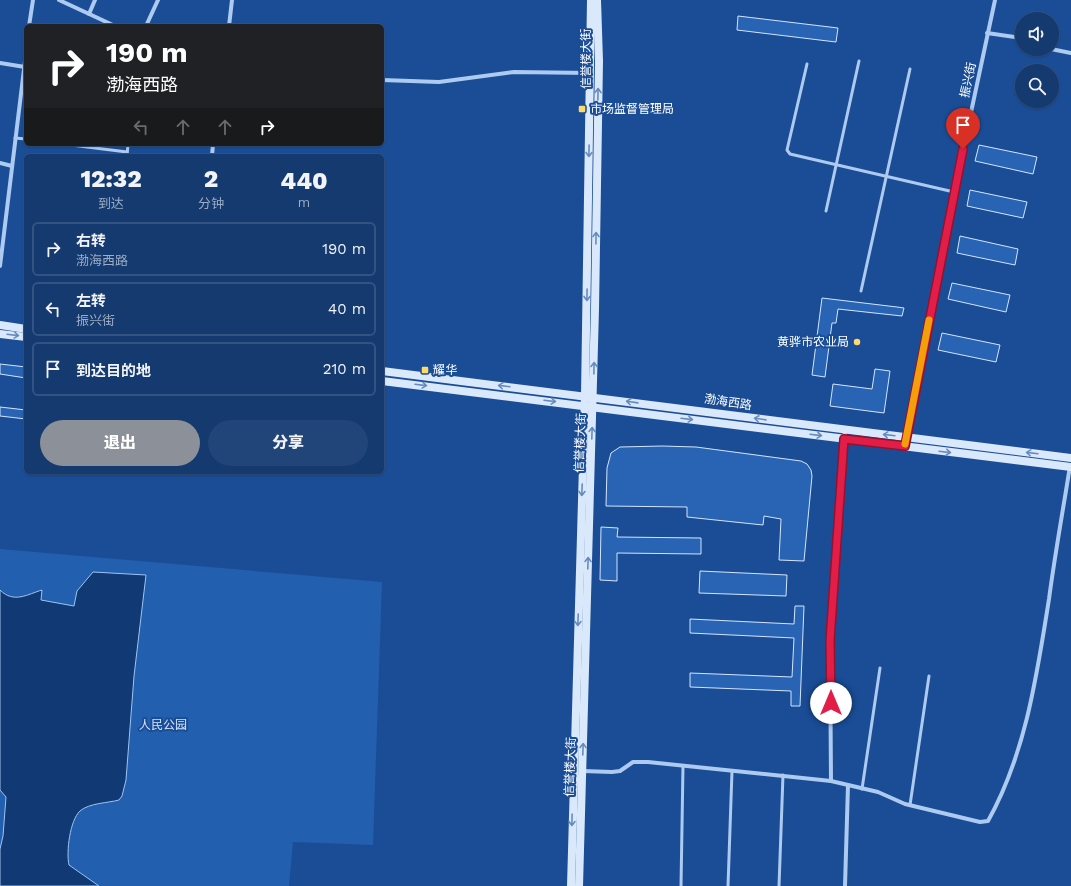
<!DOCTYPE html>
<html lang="zh">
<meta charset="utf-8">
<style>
body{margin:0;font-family:"Work Sans","Noto Sans SC",sans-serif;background:#214578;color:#f1f3f6;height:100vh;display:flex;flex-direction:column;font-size:15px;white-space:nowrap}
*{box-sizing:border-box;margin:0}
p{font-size:13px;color:#9dadc3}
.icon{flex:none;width:22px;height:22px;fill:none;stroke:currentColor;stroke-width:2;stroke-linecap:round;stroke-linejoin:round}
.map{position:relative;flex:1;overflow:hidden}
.details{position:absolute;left:24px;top:154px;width:360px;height:320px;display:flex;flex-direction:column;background:#143a70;border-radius:6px;box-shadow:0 1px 3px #0004,0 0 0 1px #335483}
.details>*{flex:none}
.guide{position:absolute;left:24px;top:24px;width:360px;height:122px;border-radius:6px;box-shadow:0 1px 3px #0004,0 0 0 1px #335483;background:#202124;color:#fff;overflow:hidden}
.fabs{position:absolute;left:1015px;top:12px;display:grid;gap:8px}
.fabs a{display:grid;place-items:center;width:44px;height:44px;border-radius:50%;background:#143a70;box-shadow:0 1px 3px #0004,0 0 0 1px #335483;font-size:20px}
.pin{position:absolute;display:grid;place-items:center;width:34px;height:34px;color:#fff;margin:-41px -17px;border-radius:50% 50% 50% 0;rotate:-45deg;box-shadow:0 0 4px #0007}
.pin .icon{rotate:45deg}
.me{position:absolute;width:44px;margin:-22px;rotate:0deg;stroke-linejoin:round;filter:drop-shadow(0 0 3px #0008)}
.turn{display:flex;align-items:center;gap:14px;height:84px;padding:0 16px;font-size:18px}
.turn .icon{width:52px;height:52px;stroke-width:2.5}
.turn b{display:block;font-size:28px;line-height:34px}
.lanes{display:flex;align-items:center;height:38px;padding:0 16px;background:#0003;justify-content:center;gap:20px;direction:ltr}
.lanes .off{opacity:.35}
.eta{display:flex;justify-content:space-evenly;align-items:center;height:68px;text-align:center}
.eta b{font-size:24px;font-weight:800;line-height:28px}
.cta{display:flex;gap:8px;margin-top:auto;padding:8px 16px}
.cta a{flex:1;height:46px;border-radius:24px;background:#8c9099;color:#fff;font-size:16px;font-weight:800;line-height:46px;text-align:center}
.cta a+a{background:#214578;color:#f1f3f6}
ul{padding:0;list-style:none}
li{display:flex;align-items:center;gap:12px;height:54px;margin:0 8px 6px;padding:0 8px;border:2px solid #335483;border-radius:6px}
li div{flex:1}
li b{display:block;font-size:15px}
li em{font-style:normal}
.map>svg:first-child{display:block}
</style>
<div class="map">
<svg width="1071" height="886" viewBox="0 0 1071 886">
<rect width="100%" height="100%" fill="#1a4d96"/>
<path fill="#235faf" d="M0 549 382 582 373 845 293 842 289 886H0Z"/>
<path fill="#113973" stroke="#9fc4f2" d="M93 572 146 575 134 676 126 780 122 796 119 800C108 803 89 803 80 811 70 820 66 852 69 865L99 886H0V849L3 836 6 797 0 790V590C14 604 28 594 42 590L41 600 74 606 77 591Z"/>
<g fill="#2964b4" stroke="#d3e5fb">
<path d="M738 16 838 28 836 42 737 30Z"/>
<path d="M979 145 1037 157 1033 174 975 161Z"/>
<path d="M970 190 1027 202 1023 218 967 206Z"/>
<path d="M960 236 1018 249 1015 265 957 253Z"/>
<path d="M952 283 1010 295 1006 312 948 299Z"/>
<path d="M822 298 897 307 904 308 902 316 838 309 836 323H832L825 377 812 375Z"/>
<path d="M942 333 1000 345 996 362 938 350Z"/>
<path d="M0 364 26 367V378L0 374Z"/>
<path d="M875 369 890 371 884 413 830 406 833 384 872 389Z"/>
<path d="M0 407 26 410V419L0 416Z"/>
<path d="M662 446 696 447 801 461 807 464 811 470 812 476 804 561 779 560 781 519 764 516 763 525 687 517V507L606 506 607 468 611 453 620 447Z"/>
<path d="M601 527 618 528 617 537 701 538V554L617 553V581L600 580Z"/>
<path d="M700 571 787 575 786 596 699 593Z"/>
<path d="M795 606H804L800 706H791V691L690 687V673L792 677 794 638 690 633V619L794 624Z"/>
</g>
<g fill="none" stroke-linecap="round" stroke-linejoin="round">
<g stroke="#adcaf0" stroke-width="3">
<path d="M807 64 787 150 790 154 954 192"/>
<path d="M15 138 26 139"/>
<path d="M63 144 127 152"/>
<path d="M127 156 128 144"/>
<path d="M826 211 859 61"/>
<path d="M861 291 910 69"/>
<path d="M862 789 880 668"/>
<path d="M910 805 929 676"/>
<path d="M681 886 683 766"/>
<path d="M728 886 732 771"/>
<path d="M779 886 783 775"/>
</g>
<g stroke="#adcaf0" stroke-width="4">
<path d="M59 0 115 26"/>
<path d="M89 14 95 0"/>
<path d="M29 26 33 0"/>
<path d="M146 26 158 0"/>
<path d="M229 26 232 0"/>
<path d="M987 33 1022 38"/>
<path d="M1051 49 1071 53"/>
<path d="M0 63 25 67"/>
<path d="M382 80 439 82 514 72 591 73"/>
<path d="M212 156 213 144"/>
<path d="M0 163 12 166"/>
<path d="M0 266 26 53"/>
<path d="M906 439 954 192 995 0"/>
<path d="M583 771 612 772 620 771 633 762H648L831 781 878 792 905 804 980 822 988 821C1026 753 1037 674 1049 599 1055 554 1063 510 1070 466"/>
<path d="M831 781 830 641 845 430"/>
<path d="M845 886 848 785"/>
</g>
<g stroke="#dae8fb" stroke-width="8">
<path d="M0 325 26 329"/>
<path d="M0 334 26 337"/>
<path d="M382 371 1071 458"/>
<path d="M382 381 1071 467"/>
<path d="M571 886 585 395 591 0"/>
<path d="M579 886 595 309 599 61 597 0"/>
</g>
</g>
<defs><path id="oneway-shaft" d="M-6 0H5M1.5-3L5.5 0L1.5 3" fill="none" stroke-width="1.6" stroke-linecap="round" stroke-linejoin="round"/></defs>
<g stroke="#678bbe">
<use href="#oneway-shaft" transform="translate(598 94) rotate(-89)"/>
<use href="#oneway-shaft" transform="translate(589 151) rotate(91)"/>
<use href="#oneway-shaft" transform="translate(596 238) rotate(-89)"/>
<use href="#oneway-shaft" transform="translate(587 295) rotate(91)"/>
<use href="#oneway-shaft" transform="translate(13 335) rotate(7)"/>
<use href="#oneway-shaft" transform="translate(594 368) rotate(-89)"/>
<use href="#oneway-shaft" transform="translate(421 385) rotate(7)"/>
<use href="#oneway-shaft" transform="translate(504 386) rotate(-173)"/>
<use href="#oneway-shaft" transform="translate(550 401) rotate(7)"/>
<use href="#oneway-shaft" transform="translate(632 402) rotate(-172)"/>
<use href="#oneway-shaft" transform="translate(687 419) rotate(7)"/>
<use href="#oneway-shaft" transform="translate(760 419) rotate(-172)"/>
<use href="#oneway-shaft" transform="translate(592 433) rotate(-88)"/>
<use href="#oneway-shaft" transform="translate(816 435) rotate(7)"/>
<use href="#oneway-shaft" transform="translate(889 435) rotate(-173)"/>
<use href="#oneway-shaft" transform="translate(945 452) rotate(7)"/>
<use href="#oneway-shaft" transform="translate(1032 453) rotate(-173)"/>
<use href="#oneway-shaft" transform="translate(582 490) rotate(92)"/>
<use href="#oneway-shaft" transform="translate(588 563) rotate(-88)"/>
<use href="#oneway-shaft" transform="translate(578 620) rotate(92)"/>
<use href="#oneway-shaft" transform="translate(583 749) rotate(-88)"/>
<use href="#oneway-shaft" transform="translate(572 820) rotate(91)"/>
</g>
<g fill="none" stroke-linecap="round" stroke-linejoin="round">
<g stroke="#92132f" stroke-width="10">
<path id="route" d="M831 703 830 641 844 439 905 446 963 149"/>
</g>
<use href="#route" stroke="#e11d48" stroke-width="7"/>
<path stroke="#f59e0b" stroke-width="7" d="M905 444 929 320"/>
</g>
<g fill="#ffd86c" stroke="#1a4d96" stroke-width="1.5">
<rect x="578" y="105" width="8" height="8" rx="2"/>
<circle cx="857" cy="342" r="4"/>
<rect x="421" y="366" width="8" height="8" rx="2"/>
</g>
<g text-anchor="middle" stroke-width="4" stroke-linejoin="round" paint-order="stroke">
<g font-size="12" fill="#fff" stroke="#1a4d96">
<text transform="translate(586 59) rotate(-90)" y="4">信誉楼大街</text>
<text transform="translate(968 80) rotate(-78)" y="4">振兴街</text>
<text transform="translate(728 402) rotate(8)" y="4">渤海西路</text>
<text transform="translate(580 443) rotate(-88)" y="4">信誉楼大街</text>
<text transform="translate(570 767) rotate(-88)" y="4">信誉楼大街</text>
</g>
<g font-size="12" fill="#fff" stroke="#1a4d96" text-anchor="start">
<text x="590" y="113">市场监督管理局</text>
<text x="849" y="346" text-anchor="end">黄骅市农业局</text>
<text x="433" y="374">耀华</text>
</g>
<g font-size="12" fill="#d3e5fb" stroke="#1a4d96">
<text x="163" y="729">人民公园</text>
</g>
</g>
</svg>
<div class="fabs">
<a><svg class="icon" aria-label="sound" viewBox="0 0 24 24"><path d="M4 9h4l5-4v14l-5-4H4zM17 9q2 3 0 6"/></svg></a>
<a><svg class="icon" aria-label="search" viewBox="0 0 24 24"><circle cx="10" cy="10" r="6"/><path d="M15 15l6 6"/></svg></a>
</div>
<div class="pin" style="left:963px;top:149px;background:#d93025"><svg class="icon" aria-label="arrive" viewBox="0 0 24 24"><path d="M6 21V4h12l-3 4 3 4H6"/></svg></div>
<svg class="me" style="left:831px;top:703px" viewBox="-20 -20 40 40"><circle r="19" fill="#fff"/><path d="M0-13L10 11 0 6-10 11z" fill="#e11d48"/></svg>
<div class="guide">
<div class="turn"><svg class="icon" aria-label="right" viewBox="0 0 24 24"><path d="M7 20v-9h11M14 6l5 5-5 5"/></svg><div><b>190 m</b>渤海西路</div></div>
<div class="lanes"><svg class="icon off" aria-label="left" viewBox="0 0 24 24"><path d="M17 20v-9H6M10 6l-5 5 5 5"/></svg><svg class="icon off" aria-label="ahead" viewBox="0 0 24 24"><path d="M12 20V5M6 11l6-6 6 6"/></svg><svg class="icon off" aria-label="ahead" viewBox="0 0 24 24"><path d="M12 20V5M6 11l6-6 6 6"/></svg><svg class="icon" aria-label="right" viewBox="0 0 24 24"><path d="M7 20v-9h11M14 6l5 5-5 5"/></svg></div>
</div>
<section class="details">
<div class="eta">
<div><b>12:32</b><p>到达</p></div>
<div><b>2</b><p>分钟</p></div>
<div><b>440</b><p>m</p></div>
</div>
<ul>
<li><svg class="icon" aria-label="right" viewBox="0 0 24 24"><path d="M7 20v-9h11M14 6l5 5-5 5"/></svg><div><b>右转</b><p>渤海西路</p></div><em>190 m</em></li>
<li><svg class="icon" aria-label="left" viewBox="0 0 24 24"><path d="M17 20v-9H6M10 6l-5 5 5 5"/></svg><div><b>左转</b><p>振兴街</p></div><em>40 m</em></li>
<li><svg class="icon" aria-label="arrive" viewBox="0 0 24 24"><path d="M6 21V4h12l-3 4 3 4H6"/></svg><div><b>到达目的地</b></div><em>210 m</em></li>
</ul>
<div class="cta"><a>退出</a><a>分享</a></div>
</section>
</div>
